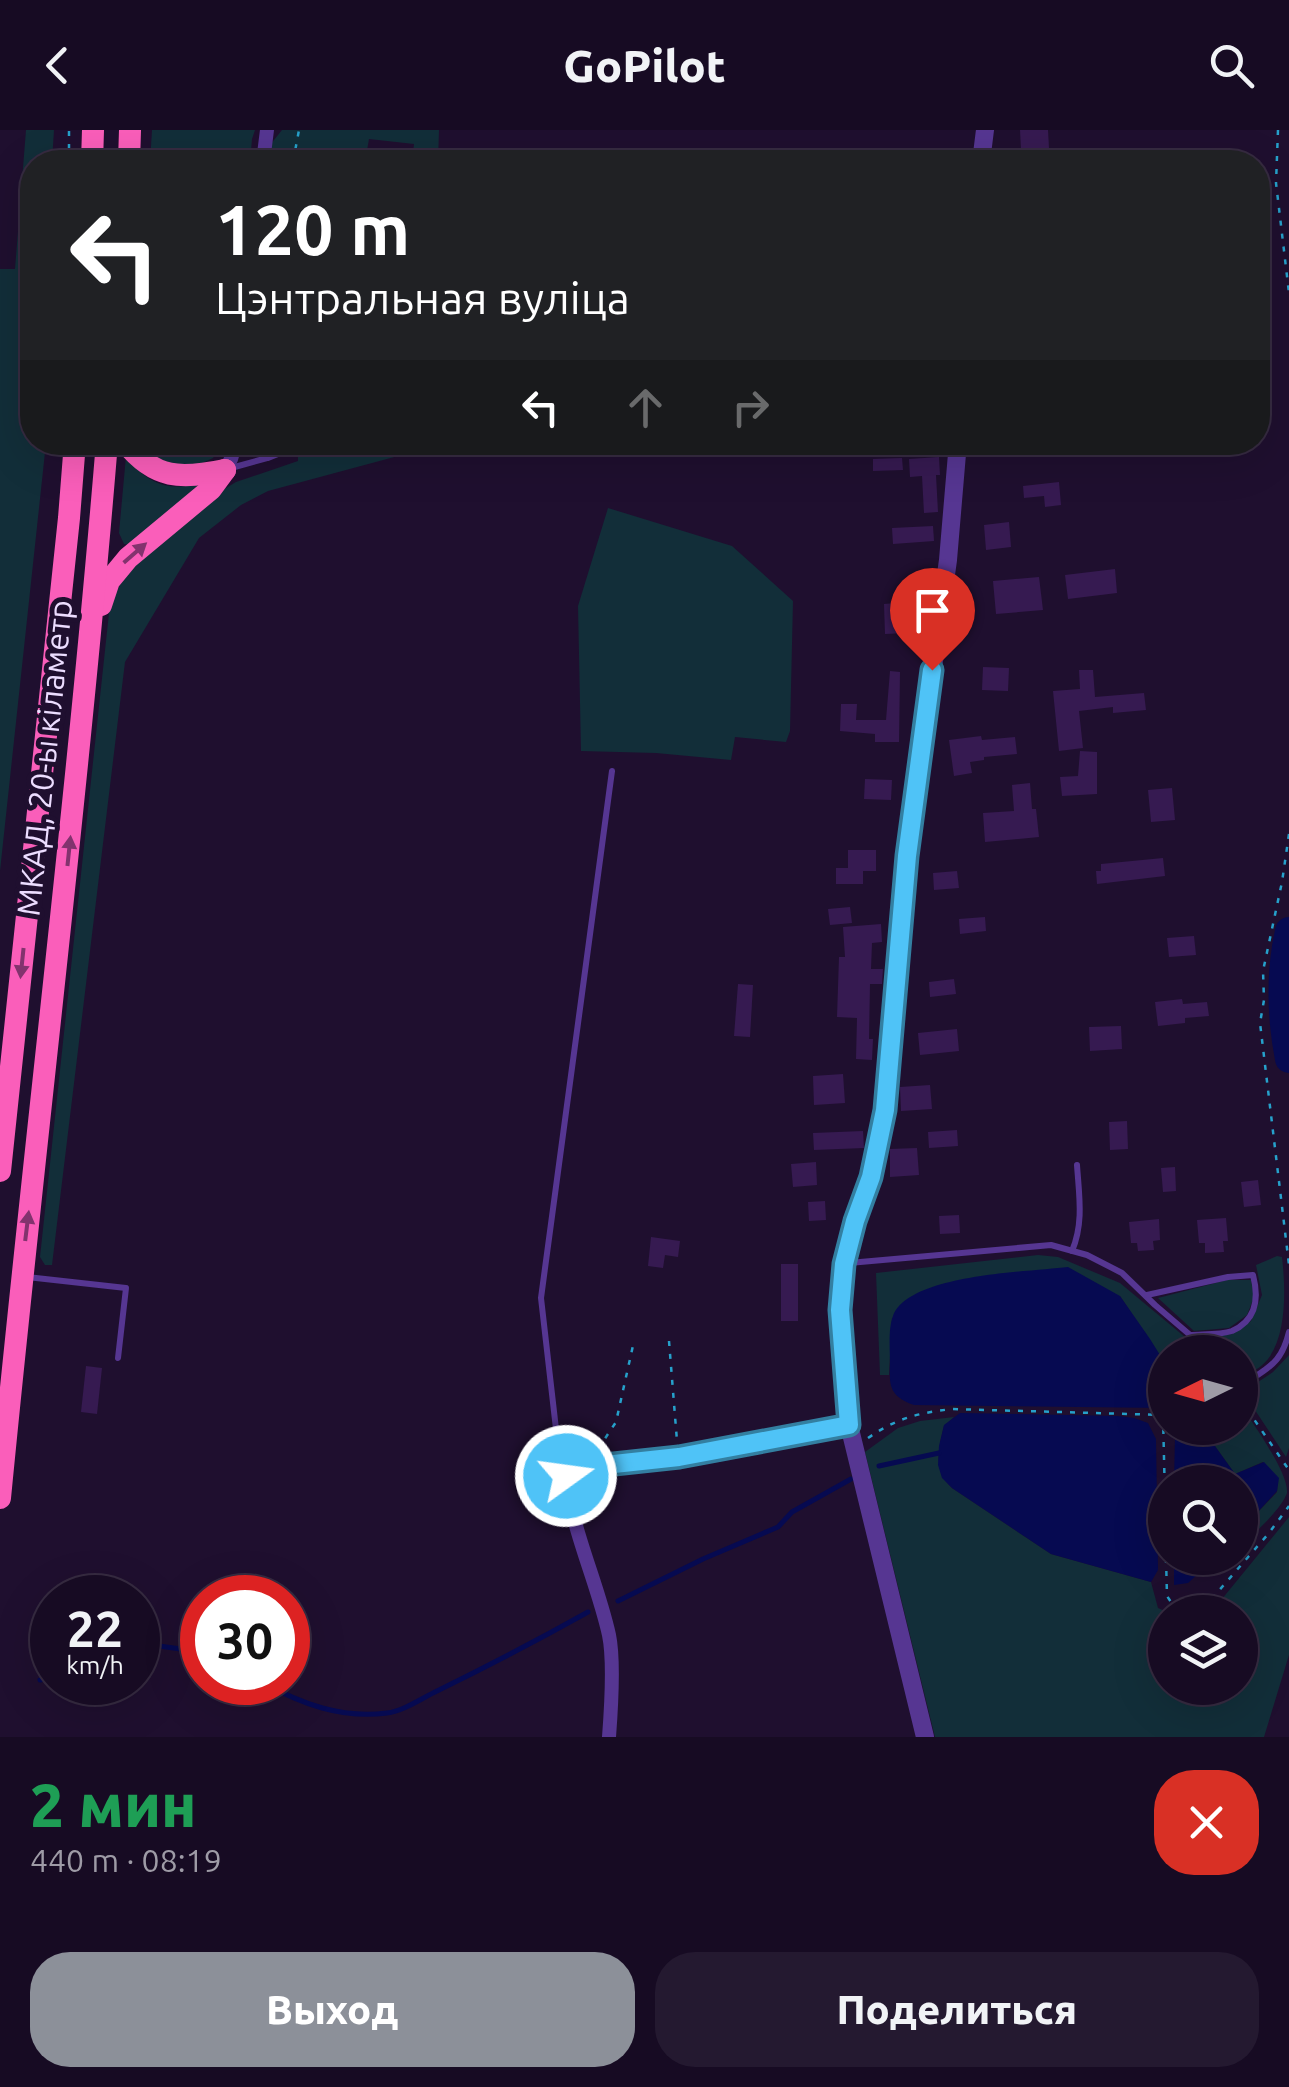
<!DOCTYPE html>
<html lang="ru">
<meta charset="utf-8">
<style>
body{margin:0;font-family:Ubuntu,sans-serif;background:#241930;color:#f1f3f6;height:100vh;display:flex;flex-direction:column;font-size:38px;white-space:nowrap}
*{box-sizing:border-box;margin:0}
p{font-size:32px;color:#9e9ba6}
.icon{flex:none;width:55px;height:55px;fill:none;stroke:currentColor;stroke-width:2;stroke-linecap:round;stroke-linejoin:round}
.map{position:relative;height:1607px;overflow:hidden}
.details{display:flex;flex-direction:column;background:#170b23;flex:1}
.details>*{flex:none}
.banner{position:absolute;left:20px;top:20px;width:1250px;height:305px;border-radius:40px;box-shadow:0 10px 40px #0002,0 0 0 2px #362b41;background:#202124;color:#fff;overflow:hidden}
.needle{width:65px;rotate:265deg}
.tools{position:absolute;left:1148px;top:1205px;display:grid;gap:20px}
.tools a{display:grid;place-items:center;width:110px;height:110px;border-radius:50%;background:#170b23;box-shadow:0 10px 40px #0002,0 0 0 2px #362b41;font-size:50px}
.speed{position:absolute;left:30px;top:1445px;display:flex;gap:20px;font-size:50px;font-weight:700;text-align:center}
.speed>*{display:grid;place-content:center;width:130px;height:130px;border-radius:50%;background:#170b23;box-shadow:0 10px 40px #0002,0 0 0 2px #362b41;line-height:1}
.speed small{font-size:25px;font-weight:400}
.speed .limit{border:15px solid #d22;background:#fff;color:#111}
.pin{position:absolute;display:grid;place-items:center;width:85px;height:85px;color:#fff;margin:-102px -42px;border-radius:50% 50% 50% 0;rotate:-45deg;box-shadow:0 0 10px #0007}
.pin .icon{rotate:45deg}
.me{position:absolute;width:110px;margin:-55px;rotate:76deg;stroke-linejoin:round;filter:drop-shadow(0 0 8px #0008)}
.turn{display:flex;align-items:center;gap:35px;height:210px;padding:0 30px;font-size:45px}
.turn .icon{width:130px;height:130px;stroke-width:2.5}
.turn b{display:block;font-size:70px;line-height:85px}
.lanes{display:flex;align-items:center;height:95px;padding:0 30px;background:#0003;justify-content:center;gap:50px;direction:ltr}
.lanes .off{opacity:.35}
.round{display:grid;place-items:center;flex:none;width:105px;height:105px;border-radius:40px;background:#241930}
.overview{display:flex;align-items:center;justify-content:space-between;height:170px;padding:0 30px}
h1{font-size:60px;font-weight:800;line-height:75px;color:#1e9e55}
.action{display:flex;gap:20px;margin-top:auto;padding:20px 30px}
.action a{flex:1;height:115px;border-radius:40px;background:#8c9099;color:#fff;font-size:40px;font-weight:800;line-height:115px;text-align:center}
.action a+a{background:#241930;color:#f1f3f6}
header{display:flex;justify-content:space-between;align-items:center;height:130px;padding:0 30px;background:#170b23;font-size:45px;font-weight:800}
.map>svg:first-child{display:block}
</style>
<header><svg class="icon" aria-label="back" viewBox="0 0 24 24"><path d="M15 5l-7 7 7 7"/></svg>GoPilot<svg class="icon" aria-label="search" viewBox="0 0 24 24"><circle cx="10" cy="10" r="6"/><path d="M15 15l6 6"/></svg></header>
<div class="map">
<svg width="1289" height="1607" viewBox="0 0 1289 1607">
<rect width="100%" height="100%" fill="#1f0f2f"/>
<g fill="#122e39">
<path d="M26 0H54L52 32H32V312L46 313 0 741V139H15Z"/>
<path d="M152 0H255L252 9 250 32H150Z"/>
<path d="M282 0H439L438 32H412L414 14 369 9 365 32H267L270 15Z"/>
<path d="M134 313H225L213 328 196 336 164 335Z"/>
<path d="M330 313H425L424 319 268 361 241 375 199 408 125 532 52 1135H45L40 1127 109 483 112 469 128 441 211 367 236 352 298 331V327Z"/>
<path d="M126 326C150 357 169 361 206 353L136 415 124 414 119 403Z"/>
<path d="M608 378 732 416 793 471 790 601 786 612 735 607 731 630 656 623 581 621 578 476Z"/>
<path d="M1038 1125 1058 1127 1120 1153 1203 1222H1165V1233L1120 1166 892 1188 889 1245H880L876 1143Z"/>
<path d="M1277 1126 1282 1127C1286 1162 1289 1230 1248 1243L1240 1239V1222H1217L1200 1207 1232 1204 1251 1191 1262 1165 1256 1135Z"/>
<path d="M1227 1150H1251L1254 1167 1247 1185 1229 1198 1194 1201 1158 1168Z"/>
<path d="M1289 1225V1318L1286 1327 1243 1262 1273 1242Z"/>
<path d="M1240 1274C1252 1292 1289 1343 1287 1363 1281 1380 1253 1404 1240 1418V1401L1277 1362 1278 1348 1263 1332 1235 1344 1202 1298H1240Z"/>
<path d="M954 1287 944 1296C938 1319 933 1340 952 1358L1051 1424 1151 1452 1158 1478 1167 1482 1165 1558H1240V1482H1203L1213 1480 1289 1387V1525L1264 1607H935L865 1322 898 1298 920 1291Z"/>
</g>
<g fill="#060a51">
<path d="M1068 1137 1120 1166 1150 1209 1165 1233V1278L914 1275C890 1266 889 1257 890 1233 890 1219 888 1199 893 1186 909 1144 1028 1142 1068 1137Z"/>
<path d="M960 1283 1117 1286 1134 1288 1148 1293 1156 1309 1158 1440 1151 1452 1051 1424 952 1358 942 1348 938 1335 939 1316 944 1295Z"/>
<path d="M1182 1298H1202L1235 1344 1264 1332 1279 1348 1277 1361 1240 1401V1352H1174L1175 1306Z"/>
<path d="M1174 1428H1216L1188 1453 1174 1455Z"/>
</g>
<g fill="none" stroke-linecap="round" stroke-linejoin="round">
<g stroke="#060a51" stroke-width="5">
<path d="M879 1336 939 1323"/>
<path d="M618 1471 703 1429 778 1397 792 1382 851 1349"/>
<path d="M138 1517 152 1515 202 1522"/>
<path d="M40 1550 52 1547"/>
<path d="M262 1552C301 1574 342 1589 387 1583 404 1581 422 1568 437 1561 488 1536 538 1510 588 1482"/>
</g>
<path stroke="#060a51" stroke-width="28" d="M1289 801C1280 842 1281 887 1289 929"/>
</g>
<g fill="#361a51">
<path d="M1020 0H1048L1049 18 1021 20Z"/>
<path d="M939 327 940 345H936L938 382 924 383 922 346 910 347 909 329Z"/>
<path d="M902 328 903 340 873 341V329Z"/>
<path d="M1059 352 1061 375 1045 377 1044 366 1024 368 1023 356Z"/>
<path d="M1009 392 1011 417 986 420 984 395Z"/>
<path d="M933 396 934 411 893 414 892 398Z"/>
<path d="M1115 439 1117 463 1068 469 1065 445Z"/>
<path d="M1039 447 1043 480 996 484 993 451Z"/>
<path d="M906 472 907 503 885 504 884 474Z"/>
<path d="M983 537 1009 538 1008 561 982 560Z"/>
<path d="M1079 540H1093L1095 567 1144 563 1146 580 1113 583V577L1079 581 1083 618 1059 621 1053 561 1080 559Z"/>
<path d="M890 541 900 542 899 612H875V604L840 601 841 574H857L856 590H886Z"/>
<path d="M981 606 982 610 1015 607 1017 624 984 627V630L970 632 972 643 954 646 949 610Z"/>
<path d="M1080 621 1097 622V664L1062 666 1060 647 1078 646Z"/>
<path d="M865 649 892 650 891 670 864 669Z"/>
<path d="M1030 653 1032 679H1036L1039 707 985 712 983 683 1014 681 1012 655Z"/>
<path d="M1172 658 1175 690 1151 692 1148 660Z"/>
<path d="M848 720H876V741H863V754H836V738H848Z"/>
<path d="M1163 728 1165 746 1097 754 1096 741H1101V734Z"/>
<path d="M957 741 959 758 934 760 933 743Z"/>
<path d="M850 777 852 793 830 795 828 779Z"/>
<path d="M985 787 986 801 960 804 959 789Z"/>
<path d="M881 794 882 812 872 813 871 839H883L882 854H870L869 909H873L872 930 856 929 857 888 837 887 839 827H845L843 797Z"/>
<path d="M1194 806 1196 825 1169 827 1167 808Z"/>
<path d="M954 849 956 864 930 867 929 852Z"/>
<path d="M738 854 753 855 750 907 734 906Z"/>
<path d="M1182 869 1183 874 1207 872 1209 886 1185 888V893L1158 896 1155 872Z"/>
<path d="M1121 896 1122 919 1090 921 1089 897Z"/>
<path d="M957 899 959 921 920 925 918 903Z"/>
<path d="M843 944 845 973 814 975 813 946Z"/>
<path d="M930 955 932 979 901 981 900 957Z"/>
<path d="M1127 991 1128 1019 1110 1020 1109 992Z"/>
<path d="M957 1000 958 1016 929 1018 928 1002Z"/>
<path d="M863 1001 864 1018 814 1020 813 1003Z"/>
<path d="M917 1018 919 1045 890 1047V1019Z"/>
<path d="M816 1032 817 1055 793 1057 791 1034Z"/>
<path d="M1175 1037 1176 1061 1163 1062 1161 1038Z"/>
<path d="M1258 1050 1261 1075 1244 1077 1241 1052Z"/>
<path d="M825 1071 826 1090 809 1091 808 1072Z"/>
<path d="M959 1085 960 1103 940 1104 939 1086Z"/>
<path d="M1226 1088 1228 1111H1223L1224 1122 1205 1123V1113H1199L1197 1090Z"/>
<path d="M1159 1089 1160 1110 1153 1111 1154 1120 1138 1121 1137 1113H1131L1129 1092Z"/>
<path d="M651 1107 680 1111 678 1127 665 1125 663 1138 648 1136Z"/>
<rect x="781" y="1134" width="17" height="57"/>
<path d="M86 1236 102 1238 97 1284 81 1282Z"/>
</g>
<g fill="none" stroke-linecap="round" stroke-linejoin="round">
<g stroke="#26a1cb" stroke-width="2.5" stroke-dasharray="5 8" stroke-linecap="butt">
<path d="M1278 0 1276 53 1289 163"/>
<path d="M69 32V0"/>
<path d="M293 32 299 0"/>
<path d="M1289 704 1282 752 1263 841 1264 870 1260 893 1289 1135"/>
<path d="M669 1211 677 1311"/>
<path d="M1240 1269 1289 1340"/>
<path d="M1163 1286 1165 1369"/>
<path d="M868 1308C897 1288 918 1283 952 1279L1165 1285"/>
<path d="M598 1319 616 1292 634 1211"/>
<path d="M1166 1428 1167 1466 1175 1478 1209 1472 1269 1403 1289 1376"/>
</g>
<g stroke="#563692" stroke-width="6">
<path d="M268 328 308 312"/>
<path d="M231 338 267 328 277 312"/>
<path d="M1072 1121C1084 1093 1079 1065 1077 1035"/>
<path d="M849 1133 1051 1115 1087 1125 1122 1143 1155 1175 1210 1222"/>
<path d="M27 1147 126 1158 118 1228"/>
<path d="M1147 1165 1228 1147 1253 1145C1259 1168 1257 1190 1232 1201 1220 1205 1203 1204 1190 1205"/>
<path d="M1240 1243 1253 1248C1274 1235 1283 1227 1289 1202"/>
<path d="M566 1344 556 1299 541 1168 612 641"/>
</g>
<g stroke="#563692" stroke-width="14">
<path d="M263 32 267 0"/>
<path d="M225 340 231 329 236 312"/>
<path d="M609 1607C611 1581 614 1529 609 1505 597 1451 572 1401 566 1346L587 1337 679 1327 849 1295"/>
</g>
<g stroke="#563692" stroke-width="18">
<path d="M981 32 985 0"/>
<path d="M925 1607 849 1295 840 1180 844 1134 855 1091 871 1047 885 980 907 726 948 430 958 312"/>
</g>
<g stroke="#fa5eba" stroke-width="22">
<path d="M92 32 93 0"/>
<path d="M129 32 130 0"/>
<path d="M125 312C155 350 181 349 225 340"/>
<path d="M101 475 109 451 128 428 211 359 225 340"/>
<path d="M0 1041 69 388 75 312"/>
<path d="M0 1368C34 1016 78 665 107 312"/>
</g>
</g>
<defs><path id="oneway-solid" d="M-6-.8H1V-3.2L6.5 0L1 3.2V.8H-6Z" transform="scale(2.5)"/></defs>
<g fill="#82336e">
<use href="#oneway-solid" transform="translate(135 423) rotate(-41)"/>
<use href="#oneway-solid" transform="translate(69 721) rotate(-84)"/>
<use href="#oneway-solid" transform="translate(22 833) rotate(96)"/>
<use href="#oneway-solid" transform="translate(27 1096) rotate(-83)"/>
</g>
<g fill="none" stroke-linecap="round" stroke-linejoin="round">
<g stroke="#337fa1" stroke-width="25">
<path id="route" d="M566 1346 586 1337 679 1327 849 1295 840 1180 844 1134 855 1091 871 1047 885 980 907 726 932 540"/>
</g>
<use href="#route" stroke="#4fc3f7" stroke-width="18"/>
</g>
<g text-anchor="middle" stroke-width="10" stroke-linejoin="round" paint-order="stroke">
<g font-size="32" fill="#ecddff" stroke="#1f0f2f">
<text transform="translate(45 628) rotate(-84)" y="11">МКАД, 20-ы кіламетр</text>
</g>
</g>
</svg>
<div class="tools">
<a><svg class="needle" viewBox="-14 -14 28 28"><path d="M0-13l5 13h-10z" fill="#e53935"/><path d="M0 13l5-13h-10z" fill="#9e9ba6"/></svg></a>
<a><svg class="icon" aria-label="search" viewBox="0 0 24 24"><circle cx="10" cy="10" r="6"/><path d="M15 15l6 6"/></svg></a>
<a><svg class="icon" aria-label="layers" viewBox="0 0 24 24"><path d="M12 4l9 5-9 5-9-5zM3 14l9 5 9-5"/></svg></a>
</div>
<div class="speed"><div>22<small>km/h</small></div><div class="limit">30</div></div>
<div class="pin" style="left:932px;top:540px;background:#d93025"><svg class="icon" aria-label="arrive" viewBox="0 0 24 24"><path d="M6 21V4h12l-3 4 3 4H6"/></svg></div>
<svg class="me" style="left:566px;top:1346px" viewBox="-20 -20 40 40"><circle r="17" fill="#4fc3f7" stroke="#fff" stroke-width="3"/><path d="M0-11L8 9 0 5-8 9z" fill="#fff"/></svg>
<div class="banner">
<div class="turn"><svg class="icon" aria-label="left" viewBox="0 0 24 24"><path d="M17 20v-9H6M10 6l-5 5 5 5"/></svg><div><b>120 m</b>Цэнтральная вуліца</div></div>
<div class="lanes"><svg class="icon" aria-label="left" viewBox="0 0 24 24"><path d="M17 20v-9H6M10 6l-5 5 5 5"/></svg><svg class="icon off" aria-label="ahead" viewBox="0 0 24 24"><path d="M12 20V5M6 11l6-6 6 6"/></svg><svg class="icon off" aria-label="right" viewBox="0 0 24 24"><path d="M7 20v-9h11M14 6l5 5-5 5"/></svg></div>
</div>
</div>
<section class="details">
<div class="overview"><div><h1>2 мин</h1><p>440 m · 08:19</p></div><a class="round" style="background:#d93025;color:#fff"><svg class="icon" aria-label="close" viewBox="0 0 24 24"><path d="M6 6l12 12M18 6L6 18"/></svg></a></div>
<div class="action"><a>Выход</a><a>Поделиться</a></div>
</section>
